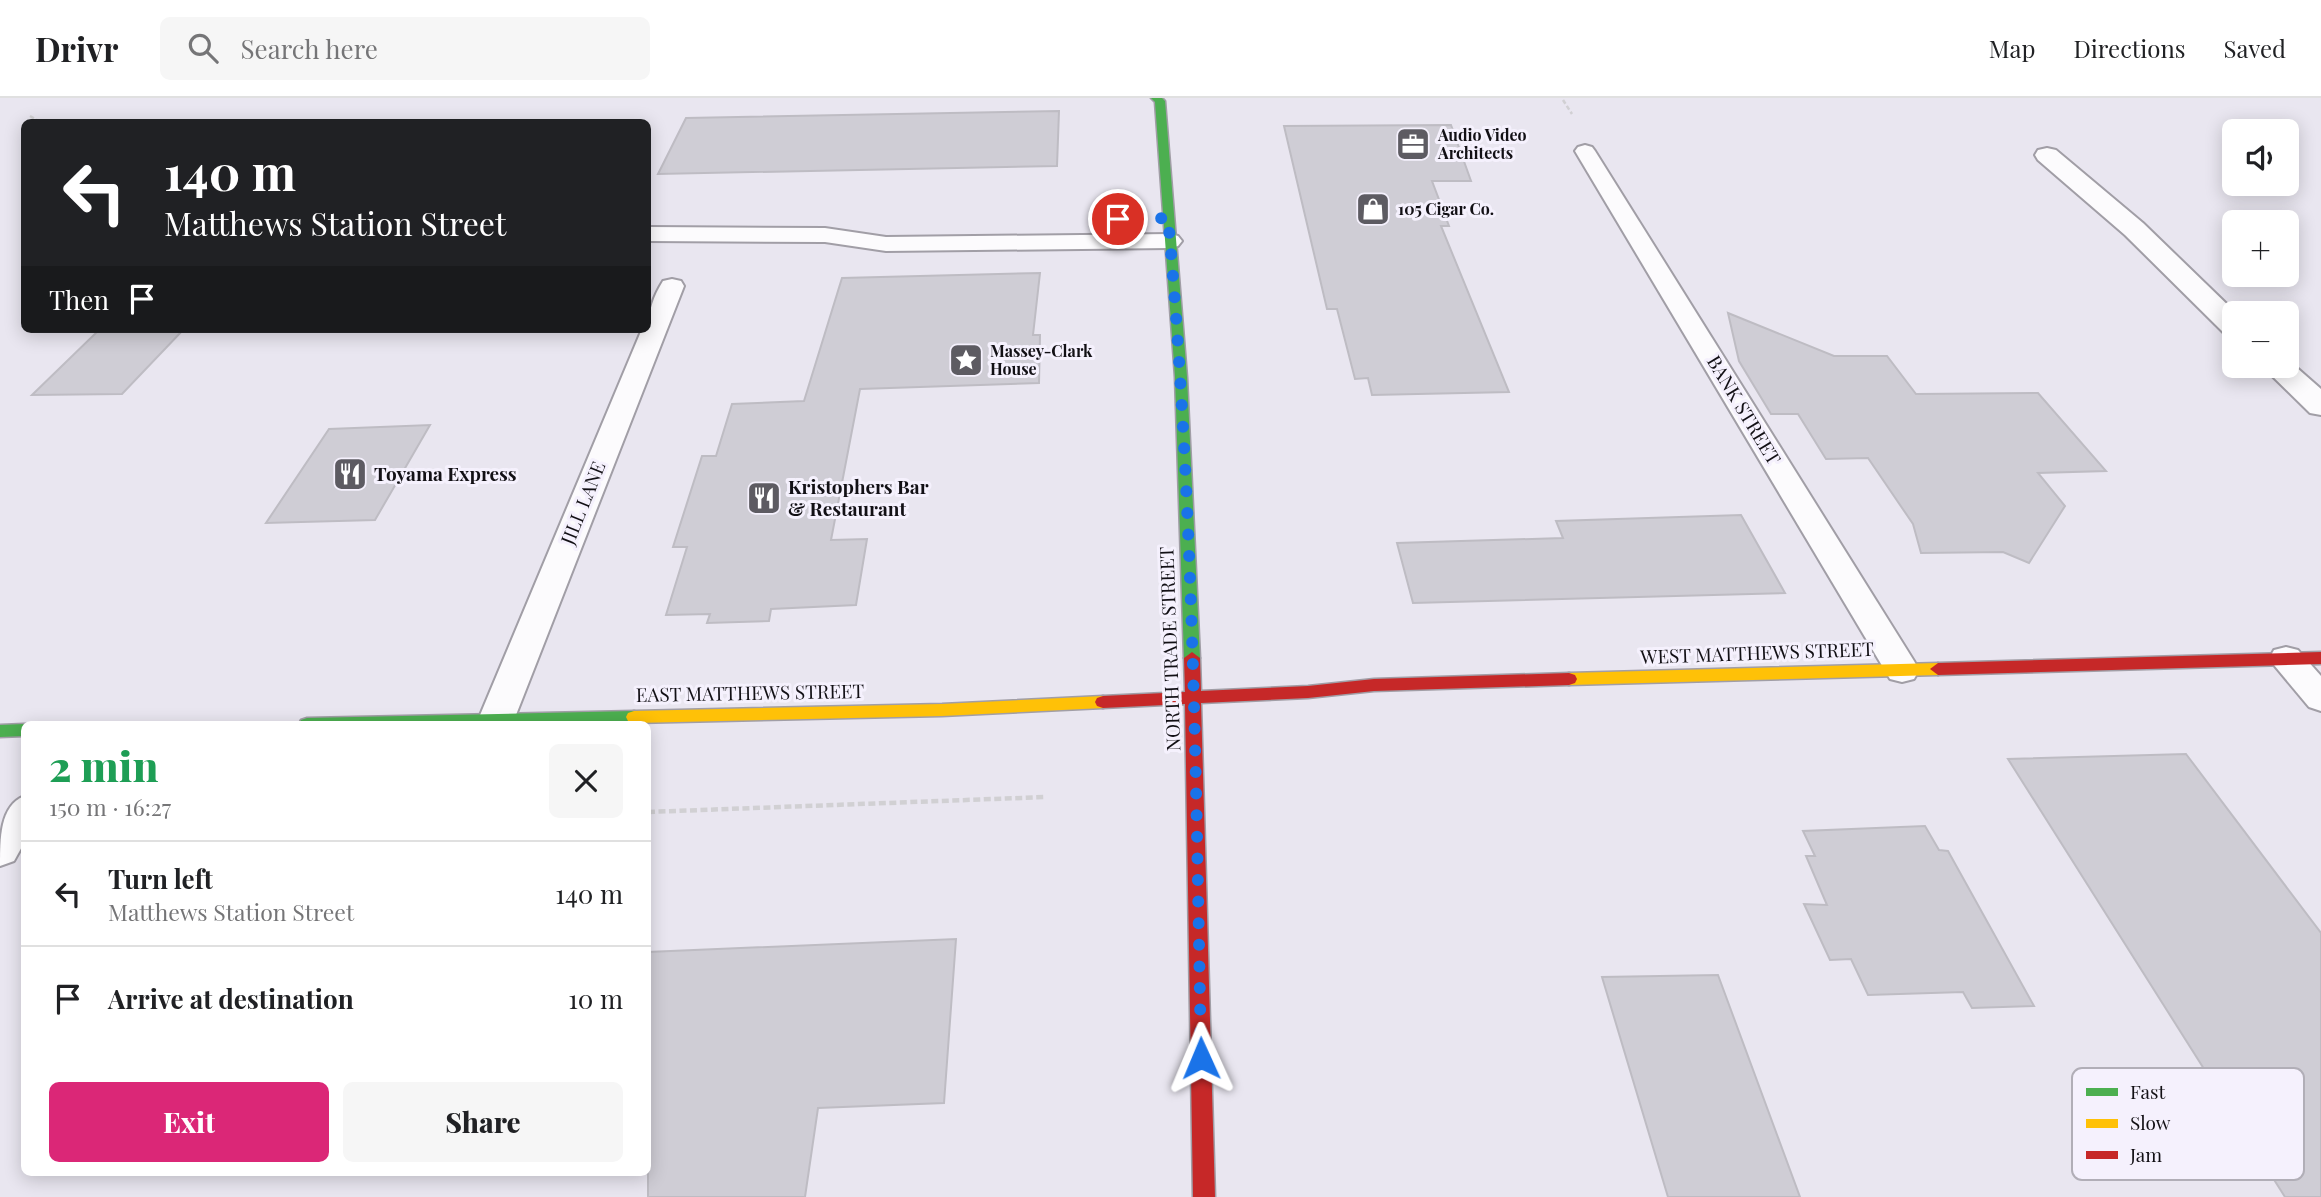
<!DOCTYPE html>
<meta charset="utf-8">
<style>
body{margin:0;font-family:"Playfair Display",serif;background:#f6f6f6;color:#202124;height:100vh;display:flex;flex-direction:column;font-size:26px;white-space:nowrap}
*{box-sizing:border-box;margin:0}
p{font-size:23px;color:#757577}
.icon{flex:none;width:38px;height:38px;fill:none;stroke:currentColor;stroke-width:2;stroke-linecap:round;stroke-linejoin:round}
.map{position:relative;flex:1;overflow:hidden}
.drawer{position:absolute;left:21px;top:623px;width:630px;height:455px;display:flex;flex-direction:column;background:#fff;border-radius:10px;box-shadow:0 4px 18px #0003}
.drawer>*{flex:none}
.top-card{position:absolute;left:21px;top:21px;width:630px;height:214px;border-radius:10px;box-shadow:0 4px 18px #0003;background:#202124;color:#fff;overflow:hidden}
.tools{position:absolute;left:2222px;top:21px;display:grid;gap:14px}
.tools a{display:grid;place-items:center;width:77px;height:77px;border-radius:10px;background:#fff;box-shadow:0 4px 18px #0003;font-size:35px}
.pin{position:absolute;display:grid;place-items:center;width:60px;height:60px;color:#fff;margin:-30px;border:4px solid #fff;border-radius:50%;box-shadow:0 2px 7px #0007}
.me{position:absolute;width:77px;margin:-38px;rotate:359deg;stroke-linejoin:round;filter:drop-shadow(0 0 5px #0008)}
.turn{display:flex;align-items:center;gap:24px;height:147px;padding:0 28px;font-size:32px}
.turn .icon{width:91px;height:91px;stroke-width:2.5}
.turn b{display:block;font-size:49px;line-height:60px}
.then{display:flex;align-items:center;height:66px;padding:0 28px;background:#0003;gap:14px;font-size:26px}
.round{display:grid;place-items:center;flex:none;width:74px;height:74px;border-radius:10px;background:#f6f6f6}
.headline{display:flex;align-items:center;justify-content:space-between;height:119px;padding:0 28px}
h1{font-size:42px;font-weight:800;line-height:52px;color:#1e9e55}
.action{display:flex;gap:14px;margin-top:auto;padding:14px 28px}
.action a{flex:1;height:80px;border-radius:10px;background:#db2777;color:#fff;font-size:28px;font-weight:800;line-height:80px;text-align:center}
.action a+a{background:#f6f6f6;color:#202124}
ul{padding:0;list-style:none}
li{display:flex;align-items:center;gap:21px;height:105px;padding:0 28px;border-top:2px solid #e0e0e0}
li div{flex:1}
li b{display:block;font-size:26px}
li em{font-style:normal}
header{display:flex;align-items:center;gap:42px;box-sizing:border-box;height:98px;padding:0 35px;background:#fff;border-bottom:2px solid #e0e0e0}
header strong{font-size:33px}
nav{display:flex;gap:38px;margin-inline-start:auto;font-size:24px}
.search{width:490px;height:63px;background:#f6f6f6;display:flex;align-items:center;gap:18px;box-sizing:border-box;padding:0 24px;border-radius:10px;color:#757577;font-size:26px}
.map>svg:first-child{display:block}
</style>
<header>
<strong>Drivr</strong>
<div class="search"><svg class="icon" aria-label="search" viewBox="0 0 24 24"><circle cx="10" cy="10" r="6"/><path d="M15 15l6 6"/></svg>Search here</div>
<nav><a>Map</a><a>Directions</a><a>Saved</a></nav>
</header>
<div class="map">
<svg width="2321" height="1099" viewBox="0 0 2321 1099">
<rect width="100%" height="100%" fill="#e9e6f0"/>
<g fill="#cfcdd5" stroke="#bebcc3" stroke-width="2">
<path d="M1059 13 1057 68 658 76 686 20Z"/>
<path d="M1451 27 1471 83H1432L1449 128H1441L1509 294 1372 297 1368 280 1355 281 1337 211H1327L1284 28Z"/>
<path d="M1040 175 1033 237H1040L1039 285 860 291 831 442 867 441 856 507 771 511 769 523 707 525 710 516 666 517 687 449H673L702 358H716L732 306 804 303 842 180Z"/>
<path d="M1728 215 1834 258H1887L1916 296 2038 295 2106 373 2038 375 2065 408 2029 465 2003 454 1921 455 1913 426 1868 360 1826 361 1798 316H1771L1739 263Z"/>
<path d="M100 231H184L122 296 32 297Z"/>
<path d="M430 327 375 422 266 425 329 331Z"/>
<path d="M1741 417 1785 495 1413 505 1397 445 1563 440 1556 423Z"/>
<path d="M2186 656 2321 835V1099H2285L2008 661Z"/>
<path d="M1925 728 1939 752 1948 753 2034 908 1972 910 1963 894 1868 897 1851 861 1830 862 1804 806 1827 807 1806 758H1815L1803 733Z"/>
<path d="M956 841 944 1005 818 1010 805 1099H648V854Z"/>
<path d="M1718 877 1800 1099H1668L1602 879Z"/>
</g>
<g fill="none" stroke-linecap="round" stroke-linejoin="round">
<g stroke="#a19ea6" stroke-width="4">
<g id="lane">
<path d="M1585 47 1592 49 1595 53 1914 563 1919 572 1914 581 1902 584 1890 581 1575 53 1578 49Z"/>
<path d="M648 129 825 130 886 139 1170 136 1178 138 1182 143 1178 148 1170 150 886 153 825 144 648 143Z"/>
<path d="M672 181 681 183 684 188 514 622 511 626H481L478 622 642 231H648C648 214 654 197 663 183Z"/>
<path d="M2286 549 2298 552 2321 578V613L2309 609 2269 561 2274 552Z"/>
<path d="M24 698V745L14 763 0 768C0 740 0 708 24 698Z"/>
</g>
</g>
<g stroke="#a19ea6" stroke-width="4">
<g id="street">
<path d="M2047 50 2056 52 2143 125 2236 215 2235 239 2225 236 2125 137 2038 62 2035 57 2038 52Z"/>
<path d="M2288 262 2321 291V317L2310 315 2262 268H2287Z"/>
</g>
</g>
<g stroke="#a19ea6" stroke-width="3">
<g id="fast">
<path d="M1151 0H1162L1165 3 1187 279 1200 560 1192 566 1184 560 1175 279 1155 4Z"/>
<path d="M634 613 640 615 642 619 640 623 634 625 299 626 301 622 307 620Z"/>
<path d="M24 626H27H24V638L0 639V627Z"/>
</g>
</g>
<g stroke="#a19ea6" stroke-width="3">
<g id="slow">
<path d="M1938 565 1946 571 1938 577 1569 587 1563 585 1561 581 1563 577 1569 575Z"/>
<path d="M1103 598 1109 600 1111 604 1109 608 1103 610 942 618 634 625 628 623 626 619 628 615 634 613 942 606Z"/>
</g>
</g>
<g stroke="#a19ea6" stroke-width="3">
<g id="jam">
<path d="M1192 554 1200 560 1201 593 1308 588 1374 581 1569 575 1575 577 1577 581 1575 585 1569 587 1374 593 1308 600 1201 605 1215 1099H1193L1185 606 1103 610 1097 608 1095 604 1097 600 1103 598 1185 594 1184 560Z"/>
<path d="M2321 554V566L1938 577 1930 571 1938 565Z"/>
</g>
</g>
<g stroke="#d1d0d3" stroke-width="2.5" stroke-dasharray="4.5 2.5" stroke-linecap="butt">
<path d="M1563 2 1572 16"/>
<path d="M30 18 40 24"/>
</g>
<path stroke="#d1d0d3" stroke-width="4.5" stroke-dasharray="7 3.5" stroke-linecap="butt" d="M648 714 1046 699"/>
<use href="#lane" fill="#fcfbfd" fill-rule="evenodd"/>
<use href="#street" fill="#fcfbfd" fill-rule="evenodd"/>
<use href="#fast" fill="#4caf50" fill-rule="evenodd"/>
<use href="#slow" fill="#ffc107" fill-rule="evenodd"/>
<use href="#jam" fill="#c62828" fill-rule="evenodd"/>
</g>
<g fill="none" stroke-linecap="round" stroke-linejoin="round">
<path stroke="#1a73e8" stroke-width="12" stroke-dasharray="0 21.6" d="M1118 121 1168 120C1193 398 1196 680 1201 960"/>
</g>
<defs>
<g id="office-square" transform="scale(1.75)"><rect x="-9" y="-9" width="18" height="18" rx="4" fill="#5d5b62" stroke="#f5f1fd"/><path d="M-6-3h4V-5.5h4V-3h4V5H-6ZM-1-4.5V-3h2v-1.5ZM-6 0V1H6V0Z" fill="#fff"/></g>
<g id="shop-square" transform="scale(1.75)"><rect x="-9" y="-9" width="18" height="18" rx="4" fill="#5d5b62" stroke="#f5f1fd"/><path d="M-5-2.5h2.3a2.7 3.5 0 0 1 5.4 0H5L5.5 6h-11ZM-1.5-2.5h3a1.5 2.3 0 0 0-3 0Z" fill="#fff"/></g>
<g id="sight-square" transform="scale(1.75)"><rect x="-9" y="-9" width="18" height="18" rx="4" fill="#5d5b62" stroke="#f5f1fd"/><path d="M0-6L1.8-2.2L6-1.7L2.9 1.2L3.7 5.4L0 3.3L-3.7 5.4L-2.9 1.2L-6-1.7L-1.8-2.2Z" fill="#fff"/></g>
<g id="restaurant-square" transform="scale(1.75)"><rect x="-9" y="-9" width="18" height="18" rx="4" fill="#5d5b62" stroke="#f5f1fd"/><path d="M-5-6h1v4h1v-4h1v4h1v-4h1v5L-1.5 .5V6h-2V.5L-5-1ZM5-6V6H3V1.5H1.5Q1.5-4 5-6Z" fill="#fff"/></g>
</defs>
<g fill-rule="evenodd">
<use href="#office-square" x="1413" y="46"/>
<use href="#shop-square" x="1373" y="111"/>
<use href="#sight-square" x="966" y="262"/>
<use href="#restaurant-square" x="350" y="376"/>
<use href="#restaurant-square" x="764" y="400"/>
</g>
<g text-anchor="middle" stroke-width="6" stroke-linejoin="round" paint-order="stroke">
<g font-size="16" font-weight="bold" fill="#121015" stroke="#f5f1fd" text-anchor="start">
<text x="1438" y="43">Audio Video<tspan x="1438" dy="18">Architects</tspan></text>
<text x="1398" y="117">105 Cigar Co.</text>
<text x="990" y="259">Massey-Clark<tspan x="990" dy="18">House</tspan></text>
</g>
<g font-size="19" fill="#121015" stroke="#f5f1fd">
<text transform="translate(1744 312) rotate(59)" y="7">BANK STREET</text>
<text transform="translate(583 405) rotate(-68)" y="7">JILL LANE</text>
<text transform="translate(1170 551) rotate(-92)" y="7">NORTH TRADE STREET</text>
<text transform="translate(1757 555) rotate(-2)" y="7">WEST MATTHEWS STREET</text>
<text transform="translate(750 595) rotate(-1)" y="7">EAST MATTHEWS STREET</text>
</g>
<g font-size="19" font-weight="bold" fill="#121015" stroke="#f5f1fd" text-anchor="start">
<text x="374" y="383">Toyama Express</text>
<text x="788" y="396">Kristophers Bar<tspan x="788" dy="22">&amp; Restaurant</tspan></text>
</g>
</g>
<rect x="2072" y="970" width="232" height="112" rx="10" fill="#f5f1fd" stroke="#b1aeb7" stroke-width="2"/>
<rect x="2086" y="990" width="32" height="8" fill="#4caf50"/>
<rect x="2086" y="1021" width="32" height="9" fill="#ffc107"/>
<rect x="2086" y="1053" width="32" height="8" fill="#c62828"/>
<g font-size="19" fill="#121015">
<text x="2130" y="1001">Fast</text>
<text x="2130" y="1032">Slow</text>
<text x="2130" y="1064">Jam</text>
</g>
</svg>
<div class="tools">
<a><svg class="icon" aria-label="sound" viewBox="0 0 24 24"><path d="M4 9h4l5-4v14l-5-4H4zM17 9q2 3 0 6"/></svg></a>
<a>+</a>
<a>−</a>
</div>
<div class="pin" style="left:1118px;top:121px;background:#d93025"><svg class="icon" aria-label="arrive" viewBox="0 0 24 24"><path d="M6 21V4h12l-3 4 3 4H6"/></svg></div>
<svg class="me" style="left:1201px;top:960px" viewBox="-20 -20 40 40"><path d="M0-17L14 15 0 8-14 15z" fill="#1a73e8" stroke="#fff" stroke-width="4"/></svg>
<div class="top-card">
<div class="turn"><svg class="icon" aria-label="left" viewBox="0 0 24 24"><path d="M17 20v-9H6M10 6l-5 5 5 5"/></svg><div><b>140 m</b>Matthews Station Street</div></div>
<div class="then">Then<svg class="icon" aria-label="arrive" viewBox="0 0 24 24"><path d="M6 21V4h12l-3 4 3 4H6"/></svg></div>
</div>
<section class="drawer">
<div class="headline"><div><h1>2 min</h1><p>150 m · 16:27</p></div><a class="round"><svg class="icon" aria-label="close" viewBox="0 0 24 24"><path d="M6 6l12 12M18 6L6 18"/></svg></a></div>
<ul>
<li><svg class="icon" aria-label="left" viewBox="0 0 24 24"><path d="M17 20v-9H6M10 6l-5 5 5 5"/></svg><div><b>Turn left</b><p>Matthews Station Street</p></div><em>140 m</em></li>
<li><svg class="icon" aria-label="arrive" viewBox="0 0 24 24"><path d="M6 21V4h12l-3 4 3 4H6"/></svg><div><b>Arrive at destination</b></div><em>10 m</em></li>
</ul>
<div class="action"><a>Exit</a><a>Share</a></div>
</section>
</div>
